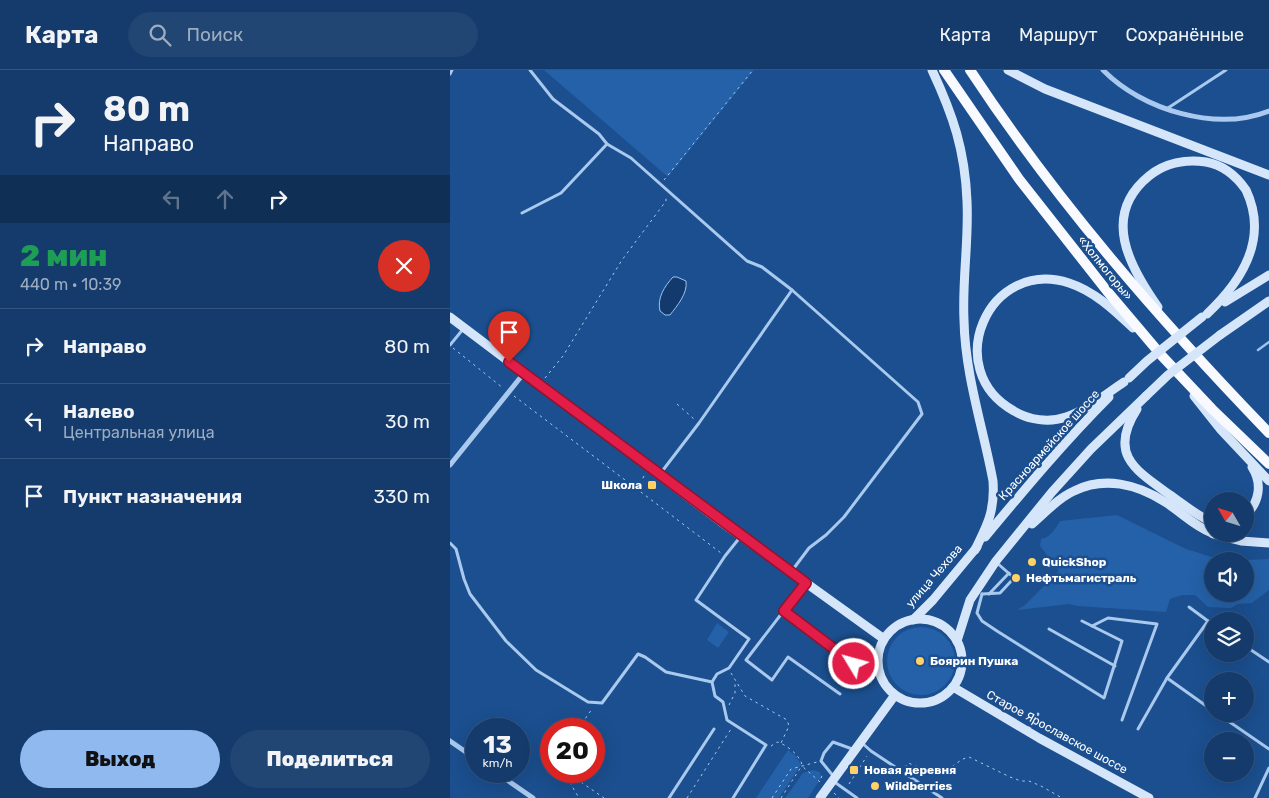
<!DOCTYPE html>
<html lang="ru">
<meta charset="utf-8">
<style>
body{margin:0;font-family:Rubik,sans-serif;background:#214673;color:#f1f3f6;height:100vh;display:flex;flex-direction:column;font-size:19px;white-space:nowrap}
*{box-sizing:border-box;margin:0}
p{font-size:16px;color:#9dadc1}
.icon{flex:none;width:28px;height:28px;fill:none;stroke:currentColor;stroke-width:2;stroke-linecap:round;stroke-linejoin:round}
.map{position:relative;flex:1;overflow:hidden}
.drawer{display:flex;flex-direction:column;background:#143b6b;width:450px}
.drawer>*{flex:none}
.hud{background:#143b6b;color:#f1f3f6;overflow:hidden}
.needle{width:32px;rotate:309deg}
.controls{position:absolute;left:754px;top:422px;display:grid;gap:10px}
.controls a{display:grid;place-items:center;width:50px;height:50px;border-radius:50%;background:#143b6b;box-shadow:0 5px 20px #0002,0 0 0 1px #33557e;font-size:25px}
.speed{position:absolute;left:15px;top:648px;display:flex;gap:10px;font-size:25px;font-weight:700;text-align:center}
.speed>*{display:grid;place-content:center;width:65px;height:65px;border-radius:50%;background:#143b6b;box-shadow:0 5px 20px #0002,0 0 0 1px #33557e;line-height:1}
.speed small{font-size:12px;font-weight:400}
.speed .limit{border:8px solid #d22;background:#fff;color:#111}
.pin{position:absolute;display:grid;place-items:center;width:42px;height:42px;color:#fff;margin:-51px -21px;border-radius:50% 50% 50% 0;rotate:-45deg;box-shadow:0 0 5px #0007}
.pin .icon{rotate:45deg}
.me{position:absolute;width:55px;margin:-28px;rotate:307deg;stroke-linejoin:round;filter:drop-shadow(0 0 4px #0008)}
.turn{display:flex;align-items:center;gap:18px;height:105px;padding:0 20px;font-size:22px}
.turn .icon{width:65px;height:65px;stroke-width:2.5}
.turn b{display:block;font-size:35px;line-height:42px}
.lanes{display:flex;align-items:center;height:48px;padding:0 20px;background:#0003;justify-content:center;gap:25px;direction:ltr}
.lanes .off{opacity:.35}
.round{display:grid;place-items:center;flex:none;width:52px;height:52px;border-radius:26px;background:#214673}
.headline{display:flex;align-items:center;justify-content:space-between;height:85px;padding:0 20px}
h1{font-size:30px;font-weight:800;line-height:38px;color:#1e9e55}
.primary-button{display:flex;gap:10px;margin-top:auto;padding:10px 20px}
.primary-button a{flex:1;height:58px;border-radius:30px;background:#90b9f0;color:#111;font-size:20px;font-weight:800;line-height:58px;text-align:center}
.primary-button a+a{background:#214673;color:#f1f3f6}
ul{padding:0;list-style:none}
li{display:flex;align-items:center;gap:15px;height:75px;padding:0 20px;border-top:1px solid #33557e}
li div{flex:1}
li b{display:block;font-size:19px}
li em{font-style:normal}
header{display:flex;align-items:center;gap:30px;box-sizing:border-box;height:70px;padding:0 25px;background:#143b6b;border-bottom:1px solid #33557e}
header strong{font-size:24px}
nav{display:flex;gap:28px;margin-inline-start:auto;font-size:18px}
.search{width:350px;height:45px;background:#214673;display:flex;align-items:center;gap:12px;box-sizing:border-box;padding:0 18px;border-radius:28px;color:#9dadc1;font-size:19px}
main{display:flex;flex:1;min-height:0}
.map>svg:first-child{display:block}
</style>
<header>
<strong>Карта</strong>
<div class="search"><svg class="icon" aria-label="search" viewBox="0 0 24 24"><circle cx="10" cy="10" r="6"/><path d="M15 15l6 6"/></svg>Поиск</div>
<nav><a>Карта</a><a>Маршрут</a><a>Сохранённые</a></nav>
</header>
<main>
<section class="drawer">
<div class="hud">
<div class="turn"><svg class="icon" aria-label="right" viewBox="0 0 24 24"><path d="M7 20v-9h11M14 6l5 5-5 5"/></svg><div><b>80 m</b>Направо</div></div>
<div class="lanes"><svg class="icon off" aria-label="left" viewBox="0 0 24 24"><path d="M17 20v-9H6M10 6l-5 5 5 5"/></svg><svg class="icon off" aria-label="ahead" viewBox="0 0 24 24"><path d="M12 20V5M6 11l6-6 6 6"/></svg><svg class="icon" aria-label="right" viewBox="0 0 24 24"><path d="M7 20v-9h11M14 6l5 5-5 5"/></svg></div>
</div>
<div class="headline"><div><h1>2 мин</h1><p>440 m · 10:39</p></div><a class="round" style="background:#d93025;color:#fff"><svg class="icon" aria-label="close" viewBox="0 0 24 24"><path d="M6 6l12 12M18 6L6 18"/></svg></a></div>
<ul>
<li><svg class="icon" aria-label="right" viewBox="0 0 24 24"><path d="M7 20v-9h11M14 6l5 5-5 5"/></svg><div><b>Направо</b></div><em>80 m</em></li>
<li><svg class="icon" aria-label="left" viewBox="0 0 24 24"><path d="M17 20v-9H6M10 6l-5 5 5 5"/></svg><div><b>Налево</b><p>Центральная улица</p></div><em>30 m</em></li>
<li><svg class="icon" aria-label="arrive" viewBox="0 0 24 24"><path d="M6 21V4h12l-3 4 3 4H6"/></svg><div><b>Пункт назначения</b></div><em>330 m</em></li>
</ul>
<div class="primary-button"><a>Выход</a><a>Поделиться</a></div>
</section>
<div class="map">
<svg width="819" height="728" viewBox="0 0 819 728">
<rect width="100%" height="100%" fill="#1b4f8f"/>
<g fill="#2461a8" fill-rule="evenodd">
<path d="M94 0H304L218 107Z"/>
<path d="M667 445 736 479 775 491 819 489V520L802 533 788 534 781 538 758 537 745 525H732L720 529 716 542 628 536 619 534 567 540 575 535 609 501 590 476 591 469C601 467 605 459 610 451ZM795 491V524H762V491Z"/>
<path d="M267 553 279 562 268 578 257 570Z"/>
<circle cx="471" cy="591" r="34"/>
<path d="M338 680 346 686 351 695 329 728H306Z"/>
<path d="M363 700 370 702 371 708 358 728H335L353 703Z"/>
</g>
<path fill="#123a6d" stroke="#9cc4f0" d="M223 207H227L236 211C238 223 227 236 220 245H215L210 241C207 228 214 217 223 207Z"/>
<g fill="none" stroke-linecap="round" stroke-linejoin="round">
<path stroke="#9cc4f0" stroke-width="2.5" d="M808 280 819 272"/>
<g stroke="#a9c9ee" stroke-width="1" stroke-dasharray="2.5 4" stroke-linecap="butt">
<path d="M214 110 303 0"/>
<path d="M3 278 53 318"/>
<path d="M95 308 113 286 172 190 216 131V127"/>
<path d="M64 326 187 419"/>
<path d="M227 334 244 349"/>
<path d="M194 406 187 419 271 483"/>
<path d="M281 603 295 626 337 650 339 656 331 673"/>
<path d="M279 635 285 623V613"/>
<path d="M128 659 142 639"/>
<path d="M321 676 327 672C336 674 352 687 352 696L370 712 373 702"/>
<path d="M455 697 458 693C467 696 484 705 494 701 503 698 509 689 519 687L560 707 571 711H579L591 716 612 728"/>
<path d="M113 701 129 728"/>
<path d="M115 701 154 728"/>
<path d="M399 714 417 686"/>
<path d="M384 723 389 728"/>
<path d="M237 728 281 659"/>
<path d="M322 728 341 699 367 692"/>
<path d="M331 728 351 697"/>
</g>
<g stroke="#a9c9ee" stroke-width="3">
<path d="M80 0 103 29 149 64 157 74"/>
<path d="M0 4 2 0"/>
<path d="M718 38 776 0"/>
<path d="M72 143 111 123 157 74 181 88 297 191 312 197 342 220 468 332 472 344 394 447 376 465 359 478 341 502"/>
<path d="M0 275 14 258"/>
<path d="M210 404 249 353 342 220"/>
<path d="M0 473 6 479 14 509 20 524 56 571 86 600 138 632 152 633 188 584 195 587 216 602 262 612"/>
<path d="M355 513 296 590 322 610 338 587 390 624"/>
<path d="M532 524 527 543 532 551 547 561 654 628 672 571 632 551"/>
<path d="M532 524 550 523 564 508 546 492"/>
<path d="M539 524 559 503"/>
<path d="M739 537 762 554"/>
<path d="M334 541 404 593"/>
<path d="M642 556 658 548 707 554 672 650"/>
<path d="M599 559 665 596"/>
<path d="M795 576 819 592"/>
<path d="M717 608 762 640"/>
<path d="M768 644 819 679"/>
<path d="M688 659 717 608 758 551"/>
<path d="M578 660 588 644"/>
<path d="M412 673 421 681 492 728"/>
<path d="M384 707 371 691 374 683 383 672 405 680"/>
<path d="M383 711 407 728"/>
<path d="M219 728 264 659"/>
<path d="M283 728 316 675 277 650 273 632 265 626 262 612 267 604 279 598 299 569 246 530 275 486 291 466"/>
<path d="M805 728 819 698"/>
</g>
<g stroke="#a9c9ee" stroke-width="5">
<path d="M653 0C692 40 766 62 819 41"/>
<path d="M0 395 74 303"/>
<path d="M0 671 26 689"/>
<path d="M44 701 83 728"/>
</g>
<g stroke="#d6e6fa" stroke-width="9">
<path d="M482 0C503 45 515 80 517 131 519 171 512 210 514 250 515 305 533 357 543 411 545 440 538 454 525 480"/>
<path d="M558 0 595 19 819 105"/>
<path d="M775 232 819 205"/>
<path d="M708 237C679 196 651 145 699 106 715 93 736 89 756 92 773 95 787 107 796 120 819 169 792 211 757 244"/>
<path d="M0 247 270 451 434 569"/>
<path d="M770 265 819 231"/>
<path d="M674 312C656 324 637 340 616 347 599 353 579 350 564 341 490 300 538 187 619 213 644 221 664 240 683 258"/>
<path d="M744 326 771 360 819 411"/>
<path d="M687 339C658 384 685 400 720 425 733 434 747 446 762 452"/>
<path d="M795 446C809 433 813 414 802 397"/>
<path d="M582 454C595 443 608 428 624 421 654 406 687 414 715 432 731 442 744 456 762 463"/>
<path d="M763 464 791 471 819 473"/>
<path d="M535 467C575 419 615 371 659 327"/>
<circle cx="470" cy="591" r="42"/>
<path d="M463 550 483 530 527 477"/>
<path d="M507 571 520 530 546 491 602 422 641 379 696 326"/>
<path d="M503 617 589 668 699 728"/>
<path d="M370 728 445 625"/>
</g>
<g stroke="#f8faff" stroke-width="10">
<path d="M494 0 569 109 657 221 712 286 762 339 819 394"/>
<path d="M520 0C607 132 710 250 819 363"/>
</g>
<g stroke="#d6e6fa" stroke-width="9">
<path d="M679 308 697 291 752 247"/>
<path d="M696 326 718 305 770 265"/>
</g>
</g>
<g fill="none" stroke-linecap="round" stroke-linejoin="round">
<g stroke="#92132f" stroke-width="12">
<path id="route" d="M59 292 356 513 334 541 404 594"/>
</g>
<use href="#route" stroke="#e11d48" stroke-width="9"/>
</g>
<g fill="#ffd166" stroke="#1b4f8f" stroke-width="2">
<rect x="197" y="410" width="10" height="10" rx="2.5"/>
<circle cx="582" cy="492" r="5"/>
<circle cx="566" cy="508" r="5"/>
<circle cx="470" cy="591" r="5"/>
<rect x="399" y="695" width="10" height="10" rx="2.5"/>
<circle cx="425" cy="716" r="5"/>
</g>
<g text-anchor="middle" stroke-width="5" stroke-linejoin="round" paint-order="stroke">
<g font-size="12" fill="#fff" stroke="#1b4f8f">
<text transform="translate(655 198) rotate(51)" y="4">«Холмогоры»</text>
<text transform="translate(599 375) rotate(-48)" y="4">Красноармейское шоссе</text>
<text transform="translate(484 506) rotate(-49)" y="4">улица Чехова</text>
<text transform="translate(607 662) rotate(29)" y="4">Старое Ярославское шоссе</text>
</g>
<g font-size="12" font-weight="bold" fill="#fff" stroke="#1b4f8f" text-anchor="start">
<text x="192" y="419" text-anchor="end">Школа</text>
<text x="592" y="496">QuickShop</text>
<text x="576" y="512">Нефтьмагистраль</text>
<text x="480" y="595">Боярин Пушка</text>
<text x="414" y="704">Новая деревня</text>
<text x="435" y="720">Wildberries</text>
</g>
</g>
</svg>
<div class="controls">
<a><svg class="needle" viewBox="-14 -14 28 28"><path d="M0-13l5 13h-10z" fill="#e53935"/><path d="M0 13l5-13h-10z" fill="#9dadc1"/></svg></a>
<a><svg class="icon" aria-label="sound" viewBox="0 0 24 24"><path d="M4 9h4l5-4v14l-5-4H4zM17 9q2 3 0 6"/></svg></a>
<a><svg class="icon" aria-label="layers" viewBox="0 0 24 24"><path d="M12 4l9 5-9 5-9-5zM3 14l9 5 9-5"/></svg></a>
<a>+</a>
<a>−</a>
</div>
<div class="speed"><div>13<small>km/h</small></div><div class="limit">20</div></div>
<div class="pin" style="left:59px;top:292px;background:#d93025"><svg class="icon" aria-label="arrive" viewBox="0 0 24 24"><path d="M6 21V4h12l-3 4 3 4H6"/></svg></div>
<svg class="me" style="left:404px;top:594px" viewBox="-20 -20 40 40"><circle r="17" fill="#e11d48" stroke="#fff" stroke-width="3"/><path d="M0-11L8 9 0 5-8 9z" fill="#fff"/></svg>
</div>
</main>
